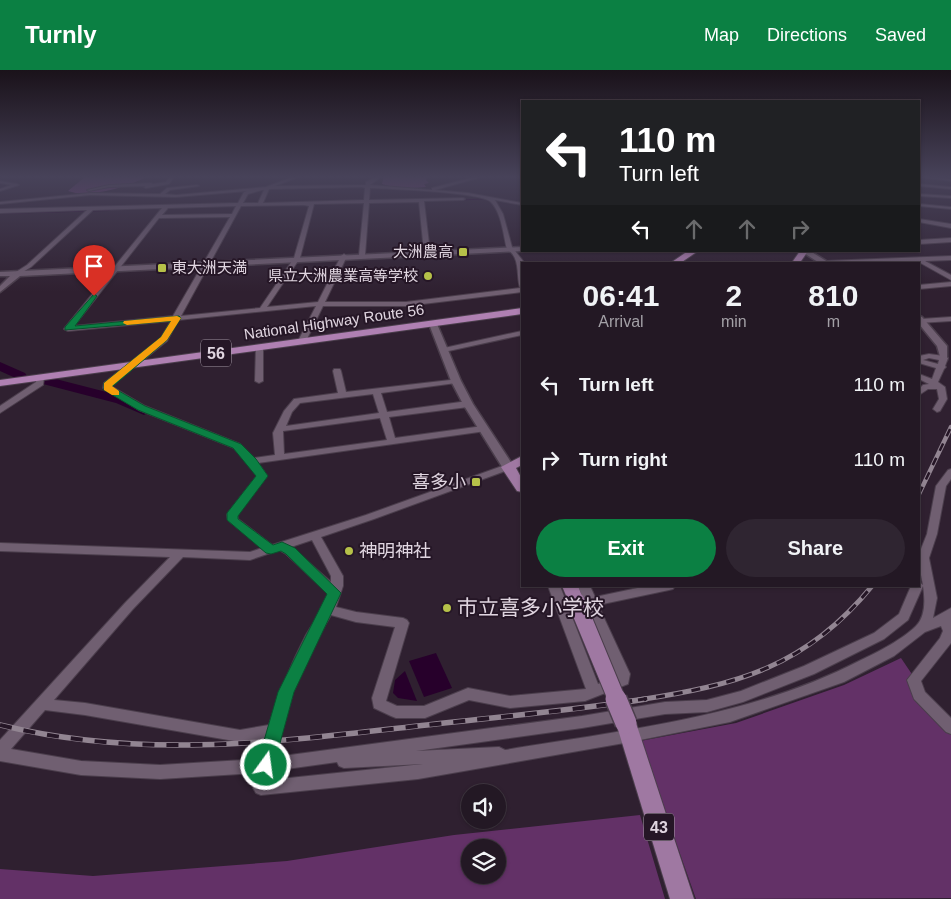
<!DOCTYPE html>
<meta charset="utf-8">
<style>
body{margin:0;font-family:Arial,"Noto Sans JP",sans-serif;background:#2f2531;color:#f1f3f6;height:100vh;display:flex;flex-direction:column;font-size:19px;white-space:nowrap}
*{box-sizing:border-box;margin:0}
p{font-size:16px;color:#a3a0a6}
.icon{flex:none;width:28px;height:28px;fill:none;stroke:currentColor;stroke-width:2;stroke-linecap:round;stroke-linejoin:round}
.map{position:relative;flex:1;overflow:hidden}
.side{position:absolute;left:521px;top:192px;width:399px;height:325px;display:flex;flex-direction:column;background:#231824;border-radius:0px;box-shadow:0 1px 4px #0004,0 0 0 1px #403741}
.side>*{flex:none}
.top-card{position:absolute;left:521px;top:30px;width:399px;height:152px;border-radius:0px;box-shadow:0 1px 4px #0004,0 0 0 1px #403741;background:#202124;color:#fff;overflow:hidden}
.tools{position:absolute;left:461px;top:714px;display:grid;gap:10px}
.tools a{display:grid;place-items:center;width:45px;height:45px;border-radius:50%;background:#231824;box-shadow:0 1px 4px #0004,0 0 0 1px #403741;font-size:25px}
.pin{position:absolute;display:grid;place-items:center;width:42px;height:42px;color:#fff;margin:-51px -21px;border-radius:50% 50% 50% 0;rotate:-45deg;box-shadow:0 0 5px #0007}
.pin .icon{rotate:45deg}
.me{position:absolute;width:55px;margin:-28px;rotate:14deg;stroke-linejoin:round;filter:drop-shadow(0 0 4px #0008)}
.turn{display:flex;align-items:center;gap:18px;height:105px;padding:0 15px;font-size:22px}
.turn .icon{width:65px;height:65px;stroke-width:2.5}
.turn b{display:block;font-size:35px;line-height:42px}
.lanes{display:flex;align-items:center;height:48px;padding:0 15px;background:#0003;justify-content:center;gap:25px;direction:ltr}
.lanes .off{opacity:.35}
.eta{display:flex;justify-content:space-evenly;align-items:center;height:85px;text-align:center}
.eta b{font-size:30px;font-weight:800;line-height:35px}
.cta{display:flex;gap:10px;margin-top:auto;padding:10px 15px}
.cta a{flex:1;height:58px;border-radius:30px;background:#0b8043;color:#fff;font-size:20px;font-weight:800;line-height:58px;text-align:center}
.cta a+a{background:#2f2531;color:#f1f3f6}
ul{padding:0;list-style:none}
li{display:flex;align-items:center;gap:15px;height:75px;padding:0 15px}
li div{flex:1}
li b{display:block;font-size:19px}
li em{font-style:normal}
header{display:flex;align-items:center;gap:30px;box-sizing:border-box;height:70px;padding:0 25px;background:#0b8043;color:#fff}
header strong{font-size:24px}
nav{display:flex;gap:28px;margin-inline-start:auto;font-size:18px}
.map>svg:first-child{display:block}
</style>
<header>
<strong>Turnly</strong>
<nav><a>Map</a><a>Directions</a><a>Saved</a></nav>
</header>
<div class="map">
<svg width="951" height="829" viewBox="0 0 951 829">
<rect width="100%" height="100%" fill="#2f2030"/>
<g fill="#633167" fill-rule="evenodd">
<path d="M901 588 951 662V828L696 829 640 671 736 653 844 615Z"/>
<path d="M640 745 665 829H0V799L93 806 287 791 454 765ZM470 778H498V805H470Z"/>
</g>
<g fill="#7c3f80">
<path d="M86 106H149C129 116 90 129 68 121Z"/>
<path d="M384 106C407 106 414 106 435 106L427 108 426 110 429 113 424 114 426 117 401 119 382 114Z"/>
</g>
<g fill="#27002b">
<path d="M436 583 452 618 424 627 409 591Z"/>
<path d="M405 601 417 631 398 628 393 623 395 610Z"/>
</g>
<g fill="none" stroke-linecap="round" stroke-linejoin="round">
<path stroke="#27002b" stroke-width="1" d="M460 130 483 129"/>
<g fill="#27002b" fill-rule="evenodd">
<path d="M112 137 113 139 109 141 0 144V140Z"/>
<path d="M0 292 25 303 27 306 20 310 0 301Z"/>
<path d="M48 307 126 327 151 341 144 345 116 333 43 314 41 311 43 308Z"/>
</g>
<g stroke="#4b3e4c" stroke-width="2">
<g id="minor">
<path d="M171 106H175L169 114 146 118 144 117 146 116 109 117 89 121 87 120 109 115 151 113 153 114 166 112Z"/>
<path d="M295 106H301L275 116 366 115V112L377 106H382L370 115 432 120V118L478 106H485L435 120 468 123 522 133V135L495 130 503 144 512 177 523 191 522 222 406 236H323L306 271 302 273 298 271 316 236 178 250 167 271 111 316 145 336 240 374 254 388 275 385 273 363 284 341 294 329 338 323 333 301 334 299H340L341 301 346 322 459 309V313H456L381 323 387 342 468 331 472 334 468 337 389 347 395 368 483 356 487 359 486 361 258 393 267 406 237 445 238 449 272 475 366 445 505 395H511L513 397 511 399 374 449 321 467 343 506V516L336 537 356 542 403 548 407 550 409 553 386 631 397 636H424L468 618 510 626 586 619 548 516H560L598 614 616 607 578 516H590L595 527 647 516H675L673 519 669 520 598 535 630 604 628 614 585 631 510 638 469 630 425 648H396L391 646 374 638 372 628 395 557 356 552 331 545 318 567 293 622 275 687 582 646 665 632 707 630 741 621 804 596 874 563 899 544 911 516H919V512L923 515 919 495V484L927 464 936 416 948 400 951 399V409L946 416 937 464 929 488 937 528 933 548 951 538V573L921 611 925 622 951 648V664L946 662 914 629 907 610 940 568 943 561 941 556 925 562 894 586 844 612 730 652 630 672 418 709 261 725 256 723 253 718 256 703 160 709 81 705 0 691V670L125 533 170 487 0 481V473L250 482 262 478 228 450 227 445 228 443 257 406 248 393 234 378 139 340 103 318 104 313 161 268 171 251 68 261 64 259 162 138 93 140 31 197 18 205 16 204V202L27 195 87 140 0 143V139L238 133 244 122 247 121 176 127 90 125 0 134V132L90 123 160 124 167 118 197 115 199 116 170 120 165 124 176 125 266 117ZM362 117 365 118 364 130 263 133 269 119ZM370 118C390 119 481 122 491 132 502 144 503 164 507 179 521 188 516 205 520 218L406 232H325L347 186 344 184 341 186 318 232 267 237 300 188 314 134 364 133 359 185 362 187 365 185 369 133 419 132 424 182 427 184 430 182 424 131 463 130 465 129 463 128 369 130ZM262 120H264L258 133H243L248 124ZM304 135 309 136 294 188 260 238 181 246 241 136ZM236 136 232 144 162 145 168 138ZM230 147 173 246 74 256 159 148ZM373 324 379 343 286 356 292 342 300 333ZM380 348 387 370 284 384 283 361ZM312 470 331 506V512L291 477ZM279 480 286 484 329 524C324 539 314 551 306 565 291 594 279 624 269 655L240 660 85 633 54 630 133 539 183 487 250 490ZM923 516C925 529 926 546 916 556 903 569 878 582 861 590 751 647 625 660 505 680L499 677 416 681 582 658 665 644 707 642 743 632 814 604 884 569 908 550ZM45 640 85 645 240 672 265 669 259 689 160 695 81 691 11 679ZM337 692 339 696 344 698 423 694 270 710 272 701Z"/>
<path d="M919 106 951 109V111L919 107Z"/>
<path d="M0 111 17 114 19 115 0 121V119L11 115 0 113Z"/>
<path d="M919 114 951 117V119L919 116Z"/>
<path d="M919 124 951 126V128L919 126Z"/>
<path d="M919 134 951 137V139L919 136Z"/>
<path d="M919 149 951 154V158L919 152Z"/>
<path d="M951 168V172L919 174V170Z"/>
<path d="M808 181H818L806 184 805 183Z"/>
<path d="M951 186V190L925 191 951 205V210L917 191 852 194 823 193 826 191Z"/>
<path d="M951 212V216L919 219V215Z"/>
<path d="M951 247V251L919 253V249H921Z"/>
<path d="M522 261V265L444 282 440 280 444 278Z"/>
<path d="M256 275H262L263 277V311L259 313 255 311Z"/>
<path d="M929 284 944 286 948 288 945 296 946 297 944 299 938 312 945 317 947 329 940 341 937 342 933 339 939 329 937 319H928L919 325V319L923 315 929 314 919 309V304L932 309 936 298 919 293V286ZM929 288 939 290 938 294 923 290Z"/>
<path d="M37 306H40L44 308 43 315 0 343V336L36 312Z"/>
</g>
</g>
<g stroke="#4b3e4c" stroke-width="3">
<g id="tertiary">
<path d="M522 177V181L20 206 0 222V216L10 206H0V202Z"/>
<path d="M801 181H810L831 194H821Z"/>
<path d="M919 246 922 247 947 276V290H941L937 276 919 254Z"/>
<path d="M430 252 437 254 461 311 473 334 514 397 512 400H504L463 334 451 311 429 254Z"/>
</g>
</g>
<g stroke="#4b3e4c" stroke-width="2">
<g id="primary">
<path d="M800 181H808L799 194H791Z"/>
<path d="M522 386V395L516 398 522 409V422L517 421 501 397Z"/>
<path d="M562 516H578L584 531 582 535 576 537 570 535Z"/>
<path d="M626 644 633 647 636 653 694 829H670L616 653 619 647Z"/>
</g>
</g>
<g stroke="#4b3e4c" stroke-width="2">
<g id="trunk">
<path d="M688 181H698L679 194H669Z"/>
<path d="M522 238V244L0 316V310Z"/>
</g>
</g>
<use href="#minor" fill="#705f71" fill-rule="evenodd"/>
<use href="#tertiary" fill="#705f71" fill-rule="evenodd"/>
<use href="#primary" fill="#9f78a2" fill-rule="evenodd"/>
<use href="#trunk" fill="#af80b2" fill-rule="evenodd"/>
<g stroke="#928592" stroke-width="4.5">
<path id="rail-far2" d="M919 424 951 357"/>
</g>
<g stroke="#928592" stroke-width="5">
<path id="rail-far1" d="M638 630C737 615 806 597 872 516"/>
</g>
<g stroke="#928592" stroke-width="5.5">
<path id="rail" d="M0 655C139 689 269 673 409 657 488 648 568 641 646 629"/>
</g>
<use href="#rail-far2" stroke="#251626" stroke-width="2.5" stroke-dasharray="8" stroke-linecap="butt"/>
<use href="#rail-far1" stroke="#251626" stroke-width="3" stroke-dasharray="9" stroke-linecap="butt"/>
<use href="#rail" stroke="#251626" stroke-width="4" stroke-dasharray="12" stroke-linecap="butt"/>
<g stroke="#4b3e4c" stroke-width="19" stroke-linecap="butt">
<path id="primary-bridge-far1" d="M576 531 617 630"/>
</g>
<g stroke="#4b3e4c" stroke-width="24" stroke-linecap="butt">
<path id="primary-bridge" d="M616 629 626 653"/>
</g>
<use href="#primary-bridge-far1" stroke="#9f78a2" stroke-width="17"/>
<use href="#primary-bridge" stroke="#9f78a2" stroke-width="21"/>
</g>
<linearGradient id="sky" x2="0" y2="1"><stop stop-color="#1a121a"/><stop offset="0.48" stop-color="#474259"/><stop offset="1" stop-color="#474259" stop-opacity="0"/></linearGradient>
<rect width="951" height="222" fill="url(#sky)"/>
<path fill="#0b8043" stroke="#07532c" d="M94 224 97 226 75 256 179 246 181 248 167 270 112 317 145 336 241 374 256 389 268 406 238 446V449L273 475 282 472 295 478 341 523 294 622 274 695 272 701 266 703 260 701 257 695 278 622 327 524 286 484 281 481 271 484 266 483 227 450V443L256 406 233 378 138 340 104 320V313L161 267 171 251 65 260V257Z"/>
<path fill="#f59e0b" d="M177 246 181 248 167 270 112 316 119 321V325H112L104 320V313L161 267 171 251 127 255 123 253 124 251Z"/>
<g fill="#b6c149" stroke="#251626" stroke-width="2">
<rect x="458" y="177" width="10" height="10" rx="2.5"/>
<rect x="157" y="193" width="10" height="10" rx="2.5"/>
<circle cx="428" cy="206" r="5"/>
<rect x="471" y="407" width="10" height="10" rx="2.5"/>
<circle cx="349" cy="481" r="5"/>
<circle cx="447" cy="538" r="5"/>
</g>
<g text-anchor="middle" stroke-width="4" stroke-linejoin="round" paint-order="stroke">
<g font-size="15" fill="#e0d5e0" stroke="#251626" text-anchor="end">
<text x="453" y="187">大洲農高</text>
<text x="172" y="203" text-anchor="start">東大洲天満</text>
<text x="418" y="211">県立大洲農業高等学校</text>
</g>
<g font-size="15" fill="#e0d5e0" stroke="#251626">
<text transform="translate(334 252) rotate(-8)" y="5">National Highway Route 56</text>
</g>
<g fill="#251626" stroke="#a89ca8" stroke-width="1">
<rect x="201" y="269.5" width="30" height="27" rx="4"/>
<rect x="644" y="743.5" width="30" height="27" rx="4"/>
</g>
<g font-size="16" font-weight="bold" fill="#e0d5e0">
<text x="216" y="289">56</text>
<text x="659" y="763">43</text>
</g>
<g font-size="18" fill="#e0d5e0" stroke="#251626" text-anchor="end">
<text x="466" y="418">喜多小</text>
<text x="359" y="487" text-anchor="start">神明神社</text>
</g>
<g font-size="21" fill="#e0d5e0" stroke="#251626" text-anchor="start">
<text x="457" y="545">市立喜多小学校</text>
</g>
</g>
</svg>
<div class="tools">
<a><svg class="icon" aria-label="sound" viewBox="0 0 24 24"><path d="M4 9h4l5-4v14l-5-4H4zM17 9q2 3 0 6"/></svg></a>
<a><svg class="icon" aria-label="layers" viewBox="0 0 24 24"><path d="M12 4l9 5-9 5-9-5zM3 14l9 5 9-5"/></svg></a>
</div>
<div class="pin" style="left:94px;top:226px;background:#d93025"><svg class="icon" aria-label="arrive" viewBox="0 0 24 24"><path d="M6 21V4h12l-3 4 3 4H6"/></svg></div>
<svg class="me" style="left:266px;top:695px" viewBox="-20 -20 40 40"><circle r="17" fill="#0b8043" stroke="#fff" stroke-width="3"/><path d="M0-11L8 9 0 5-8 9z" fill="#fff"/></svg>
<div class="top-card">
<div class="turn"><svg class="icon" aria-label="left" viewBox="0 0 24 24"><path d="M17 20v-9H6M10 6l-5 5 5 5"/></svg><div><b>110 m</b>Turn left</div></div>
<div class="lanes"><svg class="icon" aria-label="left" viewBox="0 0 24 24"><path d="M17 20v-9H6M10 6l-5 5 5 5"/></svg><svg class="icon off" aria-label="ahead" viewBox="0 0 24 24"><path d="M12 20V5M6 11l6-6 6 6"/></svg><svg class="icon off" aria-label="ahead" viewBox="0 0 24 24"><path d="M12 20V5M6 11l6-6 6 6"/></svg><svg class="icon off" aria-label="right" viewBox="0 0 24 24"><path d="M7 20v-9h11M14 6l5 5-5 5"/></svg></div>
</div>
<section class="side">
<div class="eta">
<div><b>06:41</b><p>Arrival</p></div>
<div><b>2</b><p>min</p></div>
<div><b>810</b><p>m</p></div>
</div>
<ul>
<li><svg class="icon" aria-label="left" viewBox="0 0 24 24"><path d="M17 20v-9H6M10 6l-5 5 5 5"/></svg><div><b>Turn left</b></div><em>110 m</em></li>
<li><svg class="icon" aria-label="right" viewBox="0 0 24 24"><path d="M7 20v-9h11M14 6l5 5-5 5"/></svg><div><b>Turn right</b></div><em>110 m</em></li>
</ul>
<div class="cta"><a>Exit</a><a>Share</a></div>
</section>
</div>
